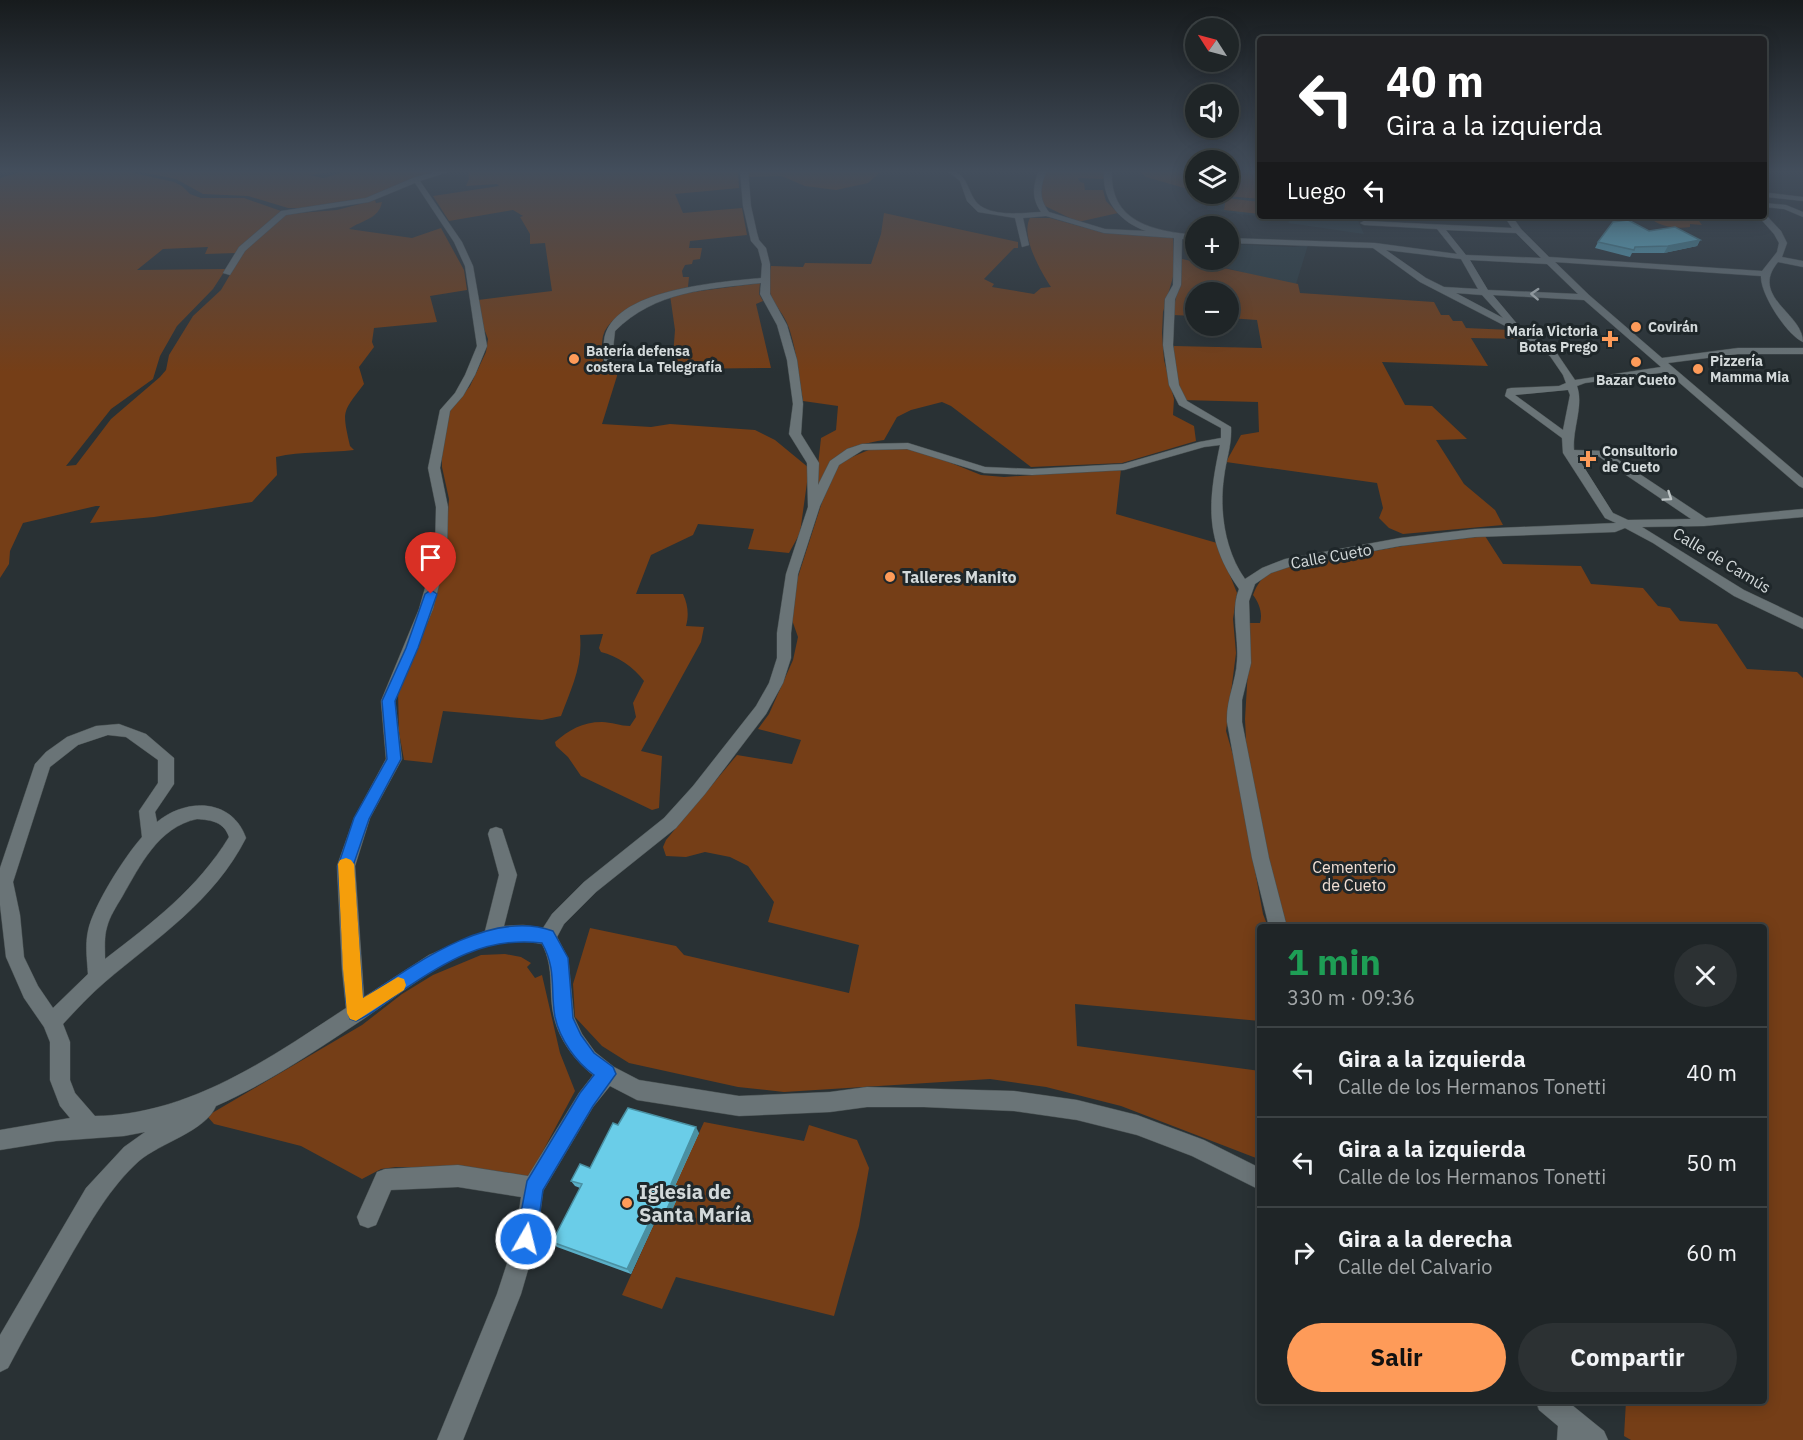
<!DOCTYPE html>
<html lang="es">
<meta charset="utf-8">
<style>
body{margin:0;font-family:"IBM Plex Sans",sans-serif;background:#2c3133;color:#f1f3f6;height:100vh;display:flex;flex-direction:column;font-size:22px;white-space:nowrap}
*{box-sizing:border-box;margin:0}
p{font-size:20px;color:#a1a5a7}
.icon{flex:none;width:33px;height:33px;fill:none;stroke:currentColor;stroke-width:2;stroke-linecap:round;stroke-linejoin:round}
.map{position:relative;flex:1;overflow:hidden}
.panel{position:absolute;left:1257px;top:924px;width:510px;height:480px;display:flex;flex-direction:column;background:#1f2527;border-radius:6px;box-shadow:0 3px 15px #0003,0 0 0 2px #3c4244}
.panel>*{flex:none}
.hud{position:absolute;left:1257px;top:36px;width:510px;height:183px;border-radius:6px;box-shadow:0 3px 15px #0003,0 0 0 2px #3c4244;background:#202124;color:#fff;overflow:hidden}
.needle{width:39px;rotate:306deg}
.controls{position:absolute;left:1185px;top:18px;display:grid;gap:12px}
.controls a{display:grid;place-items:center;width:54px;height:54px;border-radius:50%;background:#1f2527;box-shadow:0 3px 15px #0003,0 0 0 2px #3c4244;font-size:30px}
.pin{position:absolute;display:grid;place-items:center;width:51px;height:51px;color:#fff;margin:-62px -26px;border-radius:50% 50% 50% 0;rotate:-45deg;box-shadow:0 0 6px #0007}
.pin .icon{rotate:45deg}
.me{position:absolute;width:66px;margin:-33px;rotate:8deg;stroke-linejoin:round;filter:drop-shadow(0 0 4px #0008)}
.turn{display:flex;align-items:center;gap:21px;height:126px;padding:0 30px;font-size:27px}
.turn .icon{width:78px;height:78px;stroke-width:2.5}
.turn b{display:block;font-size:42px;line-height:51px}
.then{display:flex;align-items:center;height:57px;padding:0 30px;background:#0003;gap:12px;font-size:22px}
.round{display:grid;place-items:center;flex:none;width:63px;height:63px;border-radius:32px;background:#2c3133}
.head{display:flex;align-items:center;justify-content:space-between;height:102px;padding:0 30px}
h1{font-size:36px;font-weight:700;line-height:45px;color:#1e9e55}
.button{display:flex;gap:12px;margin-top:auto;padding:12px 30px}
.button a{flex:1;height:69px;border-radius:36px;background:#fe9b59;color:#111;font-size:24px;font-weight:700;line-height:69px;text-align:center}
.button a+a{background:#2c3133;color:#f1f3f6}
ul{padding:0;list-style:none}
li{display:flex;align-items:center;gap:18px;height:90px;padding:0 30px;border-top:2px solid #3c4244}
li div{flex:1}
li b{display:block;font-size:22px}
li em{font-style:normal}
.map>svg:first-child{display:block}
</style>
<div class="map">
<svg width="1803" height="1440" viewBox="0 0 1803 1440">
<rect width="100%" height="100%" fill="#293134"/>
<g fill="#2c3c41">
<path d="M1210 195 1260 199V216H1356L1364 234 1288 223 1290 220 1207 210Z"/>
<path d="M1229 244 1294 247 1308 245 1296 284 1277 282 1223 267V260H1228Z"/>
</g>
<g fill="#753e17">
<path d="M27 170H121L174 182 182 186 190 194 201 198H244L281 211 236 253 205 254 208 247 163 249 137 270 226 269 213 289 177 326 160 356 153 379 111 409 66 466 76 465 111 419 160 377 166 370 169 355 193 316 221 290 244 251 287 214 337 210 375 200 376 203 382 202C379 219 362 220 349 229L412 238 441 228 464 270 467 290 430 296 437 322 374 328 372 342 374 347 359 367 364 384C342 413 342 410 350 446L354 450C328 453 302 451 276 457L277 475 252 502 154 517 90 523 100 506H96L23 523 10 551 9 564 0 578V178Z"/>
<path d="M132 170H342L310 175 323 178 351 170H445L411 180 367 199 319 208H288L248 196 203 194 176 179Z"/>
<path d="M468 170H738L739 188 675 194 683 213 742 208 747 235 690 241 689 248H702L700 259 693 260 692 264 685 265 682 271 683 277H689L688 287C665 293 610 309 603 336 601 345 602 357 604 365L617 372V376L602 424 651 427 670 424 755 430 775 440 809 468 800 533 789 553 748 549 754 529 698 524 693 535 651 555 636 594H683C688 605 689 615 686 626L704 627 701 642 641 751 662 756 659 808 652 810 581 776 568 757 556 746 555 742C569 730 582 722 602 722 611 722 621 726 630 726L636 717 633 703 644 681C634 667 617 656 601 652L599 648 603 634 580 635C583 666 571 689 561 716L542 720 443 711 432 763 404 760 399 732 398 692 418 645 443 574 449 499 442 467V449L449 412 470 386 486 352 488 339 480 318 478 300 552 291 545 243 530 244V234L520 217 523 216 513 210 449 221 433 196 499 186 497 184 466 186 469 179Z"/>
<path d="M747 170H883L868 183 836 190 805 186 781 176 747 177Z"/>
<path d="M1105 170 1104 179 1078 178 1080 182 1084 183 1085 190H1103L1106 201 1118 213 1078 222 1043 205 1038 193 1045 171Z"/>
<path d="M1138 170H1195V191L1146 177Z"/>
<path d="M1229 170H1260V199L1204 194H1228Z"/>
<path d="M1226 198 1260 202V214L1224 210Z"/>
<path d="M884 213 1018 242V248H1014L984 279 994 284 992 287 1034 294 1041 288 1051 287C1041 272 1020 236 1030 218H1050L1104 233 1173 238 1175 270 1163 312 1162 333 1164 360 1174 399 1173 415 1194 426 1196 441 1122 463 1031 467 951 406 942 402 911 410 897 417 884 440C849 446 834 450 819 485L816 484 821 438 836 430 838 406 803 401C799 378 797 353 790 331 782 304 762 302 771 266L803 267 805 263 871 264 881 234Z"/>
<path d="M1649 216H1701L1705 221H1699L1702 225 1690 224V227C1677 229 1657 227 1649 216Z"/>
<path d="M1182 259 1298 284 1300 293 1434 302 1441 315H1449L1453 321H1462L1466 328 1511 330 1524 339 1471 338 1488 366 1382 362 1405 405 1432 406 1467 439 1436 440 1464 484 1495 510 1503 525 1403 534 1389 528 1379 518 1383 508 1377 483 1226 462 1241 435 1259 432 1258 402 1182 400 1174 369V346L1262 348 1257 320 1229 318 1228 292H1196L1195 316 1173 315C1175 295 1182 280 1182 259Z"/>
<path d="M760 283 759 294 763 301 756 304 771 368 672 369 675 330 670 295Z"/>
<path d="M894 447 919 450 981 475 1004 477 1121 469 1116 514 1217 543 1237 593 1233 619 1236 653 1226 731 1235 762 1263 914 1268 927H1260V1021L1075 1004 1077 1046 1260 1071V1163L1256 1158 1121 1106 1046 1087 990 1079 784 1092 738 1087 629 1063 602 1046 575 1017 573 984 590 928 676 946 684 955 849 993 859 945 768 922 774 902 748 866 730 857 705 852 686 857 666 856 663 847 666 840 737 755 792 764 801 740 758 729 769 714 793 660 798 637 792 620 796 583 822 502 840 462 871 449Z"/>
<path d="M1485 536 1503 564 1581 566 1591 584 1643 588 1658 606 1670 608 1680 621 1717 624 1747 669 1797 672 1803 678V1440H1631L1624 1436 1626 1401H1764V927H1287L1280 908 1247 762 1245 719 1248 669 1247 623H1260C1263 613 1259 603 1253 595 1258 581 1265 574 1279 568L1408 545Z"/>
<path d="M505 954 521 957 531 963 527 967 535 978 542 975 560 1053 575 1091 529 1177 461 1167H396L381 1169 362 1179 301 1146 214 1124 207 1116 362 1025 402 994 433 975 481 955Z"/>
<path d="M704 1122 804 1141 809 1125 857 1140 869 1168 859 1226 834 1316 676 1277 662 1309 622 1295 659 1213 669 1216 680 1192 670 1189 680 1174Z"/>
</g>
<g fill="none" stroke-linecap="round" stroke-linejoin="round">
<g stroke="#474f50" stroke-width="1">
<g id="minor">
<path d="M442 170H454L420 181 462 242 473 266 487 346 475 375 463 396 450 411 440 468 448 507 447 553 433 609 395 701 402 759 370 818 355 866 364 997 429 955 485 931 499 875 488 834 490 829 496 827 502 829 517 875 504 926 523 925 543 928 552 914 584 882 664 818 693 786 756 706 769 683 777 658V633L786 574 808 507 807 463 789 434 793 404 787 360 777 325 760 294 761 283C707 289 655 291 615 331L612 358 616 365 615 367H607C602 358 603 352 604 341 610 289 721 282 761 278L762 264 758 249 751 241 743 206 740 170H748L751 206 757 233 759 240 766 248 770 264V294L787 325 797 360 803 404 801 434 819 463 818 485 830 461 847 449 862 444 908 443 985 467 1032 469 1123 464 1199 442 1221 438V428L1179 405 1169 385 1163 345 1165 299 1173 285 1174 238 1104 233 1046 216 1023 218 1029 245 1022 247 1015 218 978 212 967 201 960 181 946 170C972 170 965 199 984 208 1000 216 1023 213 1041 212 1031 197 1033 186 1039 170H1047C1040 186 1038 198 1049 212L1105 229 1146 231C1118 221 1102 200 1104 170H1112C1109 222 1153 231 1196 235V240L1182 239 1181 285 1175 299 1173 345 1179 385 1187 401 1231 427C1232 445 1226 460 1224 477 1219 511 1225 551 1245 579L1262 568 1285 559 1400 538 1475 529 1616 523 1605 518 1563 453 1562 438 1505 396 1507 389 1511 388 1559 386 1566 383 1563 375 1550 356 1517 332 1420 282 1373 248 1228 243V238L1375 243 1457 254 1437 229 1364 225 1360 223 1364 221 1512 228 1504 216H1512L1521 229 1549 257 1762 271 1777 252 1779 243 1774 234 1758 216 1765 214 1781 231 1787 243 1782 257 1803 261V267L1778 262C1749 297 1803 313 1803 342 1787 335 1760 294 1761 276L1555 262 1589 295 1662 358 1738 348H1803V354H1738L1668 363 1803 478V488L1799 486 1667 372 1585 383 1577 386C1584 406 1572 429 1574 450L1605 451 1706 518 1803 509V517L1704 526 1642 527 1744 590 1803 618V629L1734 596 1653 543 1625 528 1615 532 1475 537 1400 546 1292 566 1271 573 1255 584 1249 601 1251 663 1242 700V722L1269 858 1287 927H1269L1252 858 1227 722C1226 700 1236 682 1237 661 1239 637 1230 611 1239 589 1204 539 1208 502 1220 445L1204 447 1124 470 1032 475 984 473 907 449 863 450 839 465 820 506 798 574 791 633V658L783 683 766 714 705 794 676 828 596 892 564 924 557 937 568 958 574 1017 582 1034 595 1052 614 1067 639 1080 739 1096 830 1092 867 1087 1014 1091 1077 1100 1137 1115 1204 1140 1260 1168V1190L1192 1156 1137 1135 1077 1120 1014 1111 924 1107H867L830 1112 739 1116 637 1100 610 1086 593 1107 543 1191 537 1239 521 1294 463 1440H437L497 1294 515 1239 521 1197 458 1187 391 1190 376 1225 368 1228 360 1225 357 1217 377 1172 385 1169 458 1165 528 1176 579 1093 593 1075C576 1062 559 1040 554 1017 548 991 555 969 542 944 474 930 415 984 362 1020 315 1051 268 1083 216 1106 206 1131 160 1143 139 1161 110 1187 90 1223 70 1257 49 1294 28 1330 8 1368L0 1372V1335L86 1188 124 1147 145 1132 124 1136 56 1141 0 1150V1130L70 1118 60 1106 50 1080V1042L44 1027 24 998 6 957 0 905V868L35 764 46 752 67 737 96 726 119 724 146 734 174 758V784L155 812 157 822C186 798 232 798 246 838 214 901 157 938 105 982 90 995 76 1010 63 1024L70 1042V1080L75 1093 95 1116C189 1115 270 1058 346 1008L342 969 337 866 354 818 386 759 381 701 419 609 435 553 436 507 428 468 440 410 455 393 465 375 477 346 465 266 454 242 415 183 369 202 286 215 245 251 230 275 223 273 239 247 281 211 366 198 413 178ZM1446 230 1516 233 1541 258 1466 255ZM1386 250 1461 259 1478 289 1444 287 1426 278ZM1470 260 1547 264 1578 294 1488 290ZM1456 293 1482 295 1503 318ZM1493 295 1584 300 1661 367 1575 380 1556 352 1518 325ZM1568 390 1570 395 1563 430 1515 395ZM1577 456H1598L1691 519 1628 520 1613 513ZM108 735 126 737 158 760V783L139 811 142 837C125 856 93 906 88 931 85 945 87 959 88 974L53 1008 38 986 24 957 20 915 13 882 50 767 78 745ZM197 819C212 820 224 822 229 837 198 888 152 923 105 959 105 948 104 937 107 927 110 916 116 907 122 897 140 866 158 827 197 819Z"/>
<path d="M1770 193 1803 197V201L1767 197 1766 195Z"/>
<path d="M1764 203 1786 205 1803 212V217L1784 209 1764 207Z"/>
<path d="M1591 216H1604L1600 218Z"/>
<path d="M1536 1401H1567L1604 1431 1608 1440H1557L1558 1426 1539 1410Z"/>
</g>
</g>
<use href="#minor" fill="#6a7477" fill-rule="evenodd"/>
</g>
<g fill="#5bb0c8">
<path d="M1649 231 1700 240 1697 246 1664 253H1632L1630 257 1595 248 1598 242Z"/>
<path d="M618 1125 699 1133 675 1186H677L680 1192 669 1217 659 1213 631 1274 557 1247 552 1242 580 1188 575 1186 571 1181 590 1168Z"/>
</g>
<g fill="#4a90a2">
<path d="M1700 240 1697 246 1664 253 1668 246Z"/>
<path d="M696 1127 699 1133 673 1190 671 1184Z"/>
<path d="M677 1186 680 1192 669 1217 666 1211Z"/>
<path d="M656 1208 659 1213 631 1274 627 1269Z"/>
</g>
<g fill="#6acde8" stroke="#4a90a2" stroke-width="1.5">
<path d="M1628 220 1649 231 1675 227 1700 240 1668 246 1635 247 1634 250 1598 242 1613 222Z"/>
<path d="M628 1108 696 1127 671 1184 677 1186 666 1211 656 1208 627 1269 552 1242 582 1184 571 1181 580 1164 590 1168 613 1123 618 1125Z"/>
</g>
<defs><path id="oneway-chevron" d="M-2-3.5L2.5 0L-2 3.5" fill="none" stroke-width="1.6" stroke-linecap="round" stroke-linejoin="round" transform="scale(1.5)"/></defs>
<g stroke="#bec5c6">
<use href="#oneway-chevron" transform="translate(1535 294) rotate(-177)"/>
<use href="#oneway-chevron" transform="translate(1668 497) rotate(34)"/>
</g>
<linearGradient id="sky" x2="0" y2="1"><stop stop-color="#171b1d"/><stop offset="0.46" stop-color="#434e5c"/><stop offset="1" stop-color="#434e5c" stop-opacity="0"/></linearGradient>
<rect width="1803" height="372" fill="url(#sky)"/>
<path fill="#1a73e8" stroke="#114b97" stroke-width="1.5" d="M431 590 437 594 418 648 395 701 401 759 369 819 353 866 363 999C413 965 490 908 553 931L568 958 573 1018 581 1035 594 1053 613 1067 616 1074 593 1106 543 1190 536 1239 533 1246 526 1249 519 1246 516 1239 527 1181 580 1093 594 1075C576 1062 560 1040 555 1017 550 989 557 970 542 943 486 936 444 962 399 993 385 1003 371 1015 356 1021L350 1019 346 1002 338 866 354 818 387 759 382 701 406 648 425 594Z"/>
<path fill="#f59e0b" d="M346 858 351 860 354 864 363 998 398 977 404 979 406 985 404 990 356 1021 350 1019 347 1013 343 969 338 864 340 860Z"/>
<g fill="#fe9b59" stroke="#1f272a" stroke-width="2">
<circle cx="1636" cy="327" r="6"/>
<path d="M1607 330h6v6h6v6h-6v6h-6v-6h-6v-6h6z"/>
<circle cx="574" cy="359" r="6"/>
<circle cx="1636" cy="362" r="6"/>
<circle cx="1698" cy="369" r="6"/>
<path d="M1585 450h6v6h6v6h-6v6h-6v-6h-6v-6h6z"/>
<circle cx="890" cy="577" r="6"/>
<circle cx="627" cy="1203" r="6"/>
</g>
<g text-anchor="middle" stroke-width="6" stroke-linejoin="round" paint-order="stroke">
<g font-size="14" font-weight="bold" fill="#d3d9da" stroke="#1f272a" text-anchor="start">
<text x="1648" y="332">Covirán</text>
<text x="1598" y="336" text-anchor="end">María Victoria<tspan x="1598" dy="16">Botas Prego</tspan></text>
<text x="586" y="356">Batería defensa<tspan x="586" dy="16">costera La Telegrafía</tspan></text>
<text x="1710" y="366">Pizzería<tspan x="1710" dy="16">Mamma Mia</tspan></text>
<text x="1636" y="385" text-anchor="middle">Bazar Cueto</text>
<text x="1602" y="456">Consultorio<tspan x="1602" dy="16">de Cueto</tspan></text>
</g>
<g font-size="16" fill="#d3d9da" stroke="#1f272a">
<text transform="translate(1331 556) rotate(-10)" y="6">Calle Cueto</text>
<text transform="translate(1722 560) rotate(31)" y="6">Calle de Camús</text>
</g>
<g font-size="16" font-weight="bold" fill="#d3d9da" stroke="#1f272a" text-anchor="start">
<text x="902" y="583">Talleres Manito</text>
</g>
<g font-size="16" fill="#f3e0d5" stroke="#1f272a">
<text x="1354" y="873">Cementerio<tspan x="1354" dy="18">de Cueto</tspan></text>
</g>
<g font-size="20" font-weight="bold" fill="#d3d9da" stroke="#1f272a" text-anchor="start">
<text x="639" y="1199">Iglesia de<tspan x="639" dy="23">Santa María</tspan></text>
</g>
</g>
</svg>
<div class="controls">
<a><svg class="needle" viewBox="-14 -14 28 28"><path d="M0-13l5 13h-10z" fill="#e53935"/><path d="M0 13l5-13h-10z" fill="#a1a5a7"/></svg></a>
<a><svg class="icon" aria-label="sound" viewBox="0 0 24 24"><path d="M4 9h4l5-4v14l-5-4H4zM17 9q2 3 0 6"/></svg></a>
<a><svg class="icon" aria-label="layers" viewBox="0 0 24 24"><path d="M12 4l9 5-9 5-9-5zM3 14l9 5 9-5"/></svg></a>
<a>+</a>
<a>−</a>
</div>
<div class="pin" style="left:431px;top:594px;background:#d93025"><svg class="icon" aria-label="arrive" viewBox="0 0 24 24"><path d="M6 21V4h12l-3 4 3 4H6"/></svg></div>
<svg class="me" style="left:526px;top:1239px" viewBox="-20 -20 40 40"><circle r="17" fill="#1a73e8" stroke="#fff" stroke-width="3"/><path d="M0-11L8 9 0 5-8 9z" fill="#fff"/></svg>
<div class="hud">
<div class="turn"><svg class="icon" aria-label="left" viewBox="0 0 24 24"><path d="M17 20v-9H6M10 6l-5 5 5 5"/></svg><div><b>40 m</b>Gira a la izquierda</div></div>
<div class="then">Luego<svg class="icon" aria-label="left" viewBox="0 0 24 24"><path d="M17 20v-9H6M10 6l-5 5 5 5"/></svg></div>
</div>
<section class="panel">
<div class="head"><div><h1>1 min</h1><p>330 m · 09:36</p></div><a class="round"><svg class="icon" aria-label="close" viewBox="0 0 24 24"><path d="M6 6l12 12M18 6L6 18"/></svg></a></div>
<ul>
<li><svg class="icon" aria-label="left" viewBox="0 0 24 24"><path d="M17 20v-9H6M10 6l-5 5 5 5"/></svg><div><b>Gira a la izquierda</b><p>Calle de los Hermanos Tonetti</p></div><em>40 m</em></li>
<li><svg class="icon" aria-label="left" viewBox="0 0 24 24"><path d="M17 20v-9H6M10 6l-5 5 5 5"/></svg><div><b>Gira a la izquierda</b><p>Calle de los Hermanos Tonetti</p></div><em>50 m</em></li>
<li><svg class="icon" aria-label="right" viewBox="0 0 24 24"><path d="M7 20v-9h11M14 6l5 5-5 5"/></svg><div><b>Gira a la derecha</b><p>Calle del Calvario</p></div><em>60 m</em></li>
</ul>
<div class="button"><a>Salir</a><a>Compartir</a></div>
</section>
</div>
